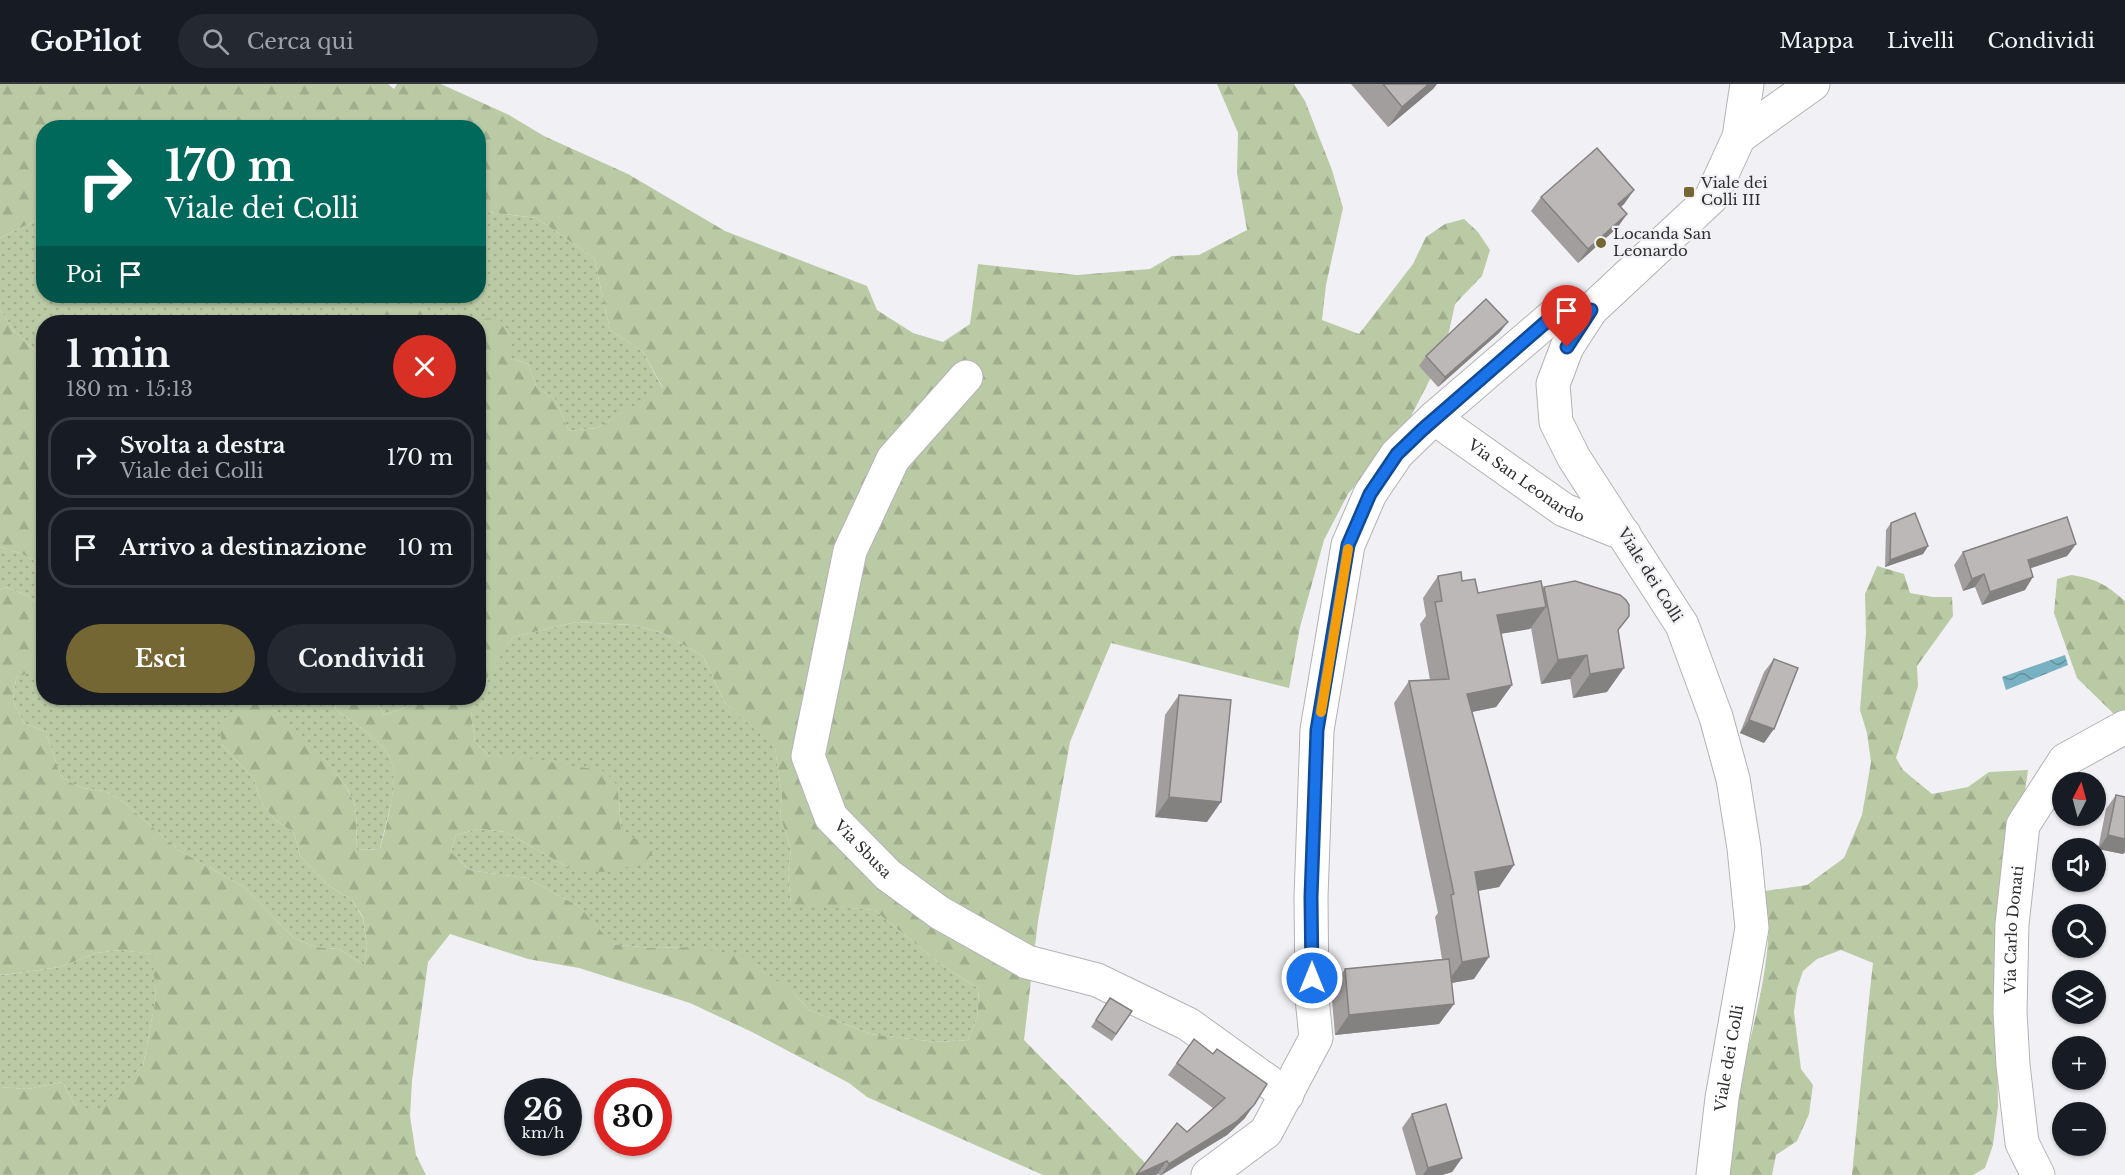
<!DOCTYPE html>
<html lang="it">
<meta charset="utf-8">
<style>
body{margin:0;font-family:"Libre Baskerville",serif;background:#242831;color:#f1f3f6;height:100vh;display:flex;flex-direction:column;font-size:22px;white-space:nowrap}
*{box-sizing:border-box;margin:0}
p{font-size:20px;color:#9ea1a6}
.icon{flex:none;width:33px;height:33px;fill:none;stroke:currentColor;stroke-width:2;stroke-linecap:round;stroke-linejoin:round}
.map{position:relative;flex:1;overflow:hidden}
.sheet{position:absolute;left:36px;top:231px;width:450px;height:390px;display:flex;flex-direction:column;background:#171b24;border-radius:24px;box-shadow:0 2px 4px #0004}
.sheet>*{flex:none}
.hud{position:absolute;left:36px;top:36px;width:450px;height:183px;border-radius:24px;box-shadow:0 2px 4px #0004;background:#00695c;color:#fff;overflow:hidden}
.needle{width:39px;rotate:6deg}
.controls{position:absolute;left:2052px;top:688px;display:grid;gap:12px}
.controls a{display:grid;place-items:center;width:54px;height:54px;border-radius:50%;background:#171b24;box-shadow:0 2px 4px #0004;font-size:30px}
.speed{position:absolute;left:504px;top:994px;display:flex;gap:12px;font-size:30px;font-weight:700;text-align:center}
.speed>*{display:grid;place-content:center;width:78px;height:78px;border-radius:50%;background:#171b24;box-shadow:0 2px 4px #0004;line-height:1}
.speed small{font-size:15px;font-weight:400}
.speed .limit{border:9px solid #d22;background:#fff;color:#111}
.pin{position:absolute;display:grid;place-items:center;width:51px;height:51px;color:#fff;margin:-62px -26px;border-radius:50% 50% 50% 0;rotate:-45deg;box-shadow:0 0 6px #0007}
.pin .icon{rotate:45deg}
.me{position:absolute;width:66px;margin:-33px;rotate:0deg;stroke-linejoin:round;filter:drop-shadow(0 0 4px #0008)}
.turn{display:flex;align-items:center;gap:21px;height:126px;padding:0 30px;font-size:27px}
.turn .icon{width:78px;height:78px;stroke-width:2.5}
.turn b{display:block;font-size:42px;line-height:51px}
.then{display:flex;align-items:center;height:57px;padding:0 30px;background:#0003;gap:12px;font-size:22px}
.round{display:grid;place-items:center;flex:none;width:63px;height:63px;border-radius:32px;background:#242831}
.head{display:flex;align-items:center;justify-content:space-between;height:102px;padding:0 30px}
h1{font-size:36px;font-weight:700;line-height:45px}
.cta{display:flex;gap:12px;margin-top:auto;padding:12px 30px}
.cta a{flex:1;height:69px;border-radius:36px;background:#756734;color:#fff;font-size:24px;font-weight:700;line-height:69px;text-align:center}
.cta a+a{background:#242831;color:#f1f3f6}
ul{padding:0;list-style:none}
li{display:flex;align-items:center;gap:18px;height:81px;margin:0 12px 9px;padding:0 18px;border:3px solid #363941;border-radius:24px}
li div{flex:1}
li b{display:block;font-size:22px}
li em{font-style:normal}
header{display:flex;align-items:center;gap:36px;box-sizing:border-box;height:84px;padding:0 30px;background:#171b24;border-bottom:2px solid #363941}
header strong{font-size:28px}
nav{display:flex;gap:33px;margin-inline-start:auto;font-size:21px}
.search{width:420px;height:54px;background:#242831;display:flex;align-items:center;gap:15px;box-sizing:border-box;padding:0 21px;border-radius:33px;color:#9ea1a6;font-size:22px}
.map>svg:first-child{display:block}
</style>
<header>
<strong>GoPilot</strong>
<div class="search"><svg class="icon" aria-label="search" viewBox="0 0 24 24"><circle cx="10" cy="10" r="6"/><path d="M15 15l6 6"/></svg>Cerca qui</div>
<nav><a>Mappa</a><a>Livelli</a><a>Condividi</a></nav>
</header>
<div class="map">
<svg width="2125" height="1091" viewBox="0 0 2125 1091">
<defs>
<pattern id="grass-dots" width="8" height="8" patternUnits="userSpaceOnUse" patternTransform="scale(1.5)"><rect width="8" height="8" fill="#bacaa5"/><path d="M2 2h.1M6 6h.1" fill="none" stroke="#a0ae8e" stroke-width="1.8" stroke-linecap="round"/></pattern>
<pattern id="forest-firs" width="22" height="20" patternUnits="userSpaceOnUse" patternTransform="scale(1.5)"><rect width="22" height="20" fill="#bacaa5"/><path d="M5 1l3.5 6h-7zM16 11l3.5 6h-7z" fill="#a0ae8e"/></pattern>
<pattern id="water-waves" width="16" height="10" patternUnits="userSpaceOnUse" patternTransform="scale(1.5)"><rect width="16" height="10" fill="#78b1c1"/><path d="M0 5q4-4 8 0t8 0" fill="none" stroke="#63909d"/></pattern>
</defs>
<rect width="100%" height="100%" fill="#f1f1f5"/>
<g fill="url(#grass-dots)">
<path d="M479 127 536 134 594 174 610 246 643 268 663 305 597 344 569 347 555 315 537 304 528 280 511 274V253L498 234 465 238H439V235L366 224V238H44L43 274 14 247 0 226V154L43 133 44 212H478Z"/>
<path d="M0 463 20 469 43 481V524L28 512 6 503 0 506Z"/>
<path d="M576 538 633 541 663 549 703 572 724 618 775 663 782 712 780 732 791 765 788 789 791 819 874 826 943 882 979 905 977 934 968 956 936 958 871 950 809 926 793 908 692 863 651 864 611 860 580 823 527 794 469 786 451 768 456 751 479 745 506 748 567 783 621 747 618 702 520 673 491 674 475 658 471 631 476 614H478L480 602 513 553Z"/>
<path d="M38 584 43 588 44 614H334L336 626C353 639 378 653 389 672 402 695 385 740 380 765L357 766C356 751 358 733 354 719 347 693 283 632 261 614L222 661 254 695 261 718 275 736 294 749 300 772 329 802 352 816 363 834 367 862 364 881 339 865 316 863 294 854 244 803 180 767 125 719 105 707 82 704 61 693 46 648 24 639 13 617 16 594Z"/>
<path d="M374 614H405L407 623 384 631Z"/>
<path d="M121 866 153 870 156 913 143 982 96 1028 74 1020 63 998 27 1005 0 1003V890L3 891 60 883 96 869Z"/>
</g>
<g fill="url(#forest-firs)">
<path d="M0 0H388L394 5 397 0H441L509 31 544 52 628 90 725 147 867 202 877 226 913 249 943 258 970 240 978 180 1077 191 1150 185 1172 172 1199 171 1247 146 1237 89 1238 49 1217 0H1294L1305 17 1332 86 1343 124 1326 201 1322 236 1359 250 1413 180 1426 153 1445 140 1464 135 1478 148 1490 166 1482 192 1455 220 1445 266 1405 344 1348 410 1324 456 1300 543 1289 604 1111 559 1070 658 1038 837 1024 956 1157 1091H1043L867 1013 849 999 752 948 690 919 579 884 528 875 450 850 428 878 412 997 410 1032 416 1071 426 1091H0V1003L27 1005 63 998 74 1020 96 1027 143 982 156 913 152 870 121 866 96 869 60 883 3 891 0 890V506L6 503 28 512 43 524V588L38 585 16 594 13 617 24 639 46 648 61 693 82 704 105 707 125 719 180 767 244 803 294 854 316 863 339 865 364 881 367 862 363 833 352 816 329 802 300 772 294 749 275 736 261 718 254 695 222 661 219 637 261 614C284 632 346 692 354 719 358 733 356 751 357 766L380 765C386 742 401 693 389 672 378 653 353 639 336 626L334 614H374L384 631 407 623 405 614H476L471 631 475 658 490 673H520L604 687 618 702 621 747 655 765 644 780 602 788 567 783 506 748 479 745 456 751 451 768 469 786 527 794 580 823 612 860 651 864 692 863 741 872 793 908 809 926 871 950 936 958 968 956 977 934 979 905 943 882 874 826 791 820 788 789 791 765 780 732 782 712 775 664 724 618 703 572 663 549 633 541 576 538 513 553 479 606 478 238H465L498 233 511 253V274L528 280 537 304 555 315 569 347 597 344 663 304 643 268 610 246 594 174 536 134 479 127 478 44H44L43 133 0 154Z"/>
<path d="M366 223H420L439 235V238H366Z"/>
<path d="M0 226 14 247 43 274V481L20 469 0 463Z"/>
<path d="M1877 482 1904 490 1910 509 1933 513H1952L1953 532 1917 582 1918 602 1896 674 1903 686 1932 710 1968 703 1989 688 2028 686 2010 812 1997 967 1998 1023 1993 1061 1985 1084 1973 1091H1852C1859 1020 1865 949 1873 879L1841 866 1817 875 1803 887 1797 905 1794 928 1801 985 1813 1001 1809 1030 1797 1057 1776 1071 1772 1091H1725C1729 1012 1762 936 1768 857 1770 841 1766 823 1765 807L1807 801 1844 774 1862 731 1871 678 1867 649 1860 626 1866 549 1865 510Z"/>
<path d="M2071 491C2097 495 2105 500 2125 517V636L2117 633 2077 594 2054 529 2057 495Z"/>
</g>
<path fill="url(#water-waves)" d="M2065 571 2068 581 2006 606 2002 593Z"/>
<g fill="none" stroke-linecap="round" stroke-linejoin="round">
<g stroke="#b3b3b6" stroke-width="35">
<g id="minor">
<path d="M1739 53 1813 0"/>
<path id="s1" d="M966 293 893 375 850 467 808 672 831 733 888 791 940 829 1027 878 1097 896 1188 940 1287 1011"/>
<path id="s2" d="M1434 334 1564 426 1624 450"/>
<path d="M1208 1091 1266 1048 1316 954 1312 914 1311 813 1317 646 1348 461 1370 410 1397 370 1434 334 1554 231 1591 226"/>
<path id="s3" d="M1713 1091 1722 1014 1752 844 1744 764 1733 695 1716 633 1682 541 1574 374 1556 338 1553 300 1567 263 1591 226 1711 114 1739 53 1747 0"/>
<path id="s4" d="M2038 1091 2022 1059 2013 981 2010 928 2012 840 2023 741 2065 676 2125 643"/>
</g>
</g>
<use href="#minor" stroke="#fff" stroke-width="33"/>
</g>
<g fill="#a29e9e">
<path d="M1351 0H1437L1433 5 1388 43Z"/>
<path d="M1634 106 1624 120 1621 123 1627 130 1617 144 1578 179 1531 127 1541 113Z"/>
<path d="M1500 248 1438 303 1419 282 1426 272Z"/>
<path d="M1891 439 1928 462 1923 470 1885 483 1886 446Z"/>
<path d="M2076 460 2067 472 2031 484 2025 506 1982 521 1975 503 1963 507 1954 481 1963 468Z"/>
<path d="M1438 492 1462 497 1478 509 1542 506 1544 503 1618 547 1607 608 1573 614 1570 595 1541 600 1531 544 1500 550 1512 601 1496 623 1472 628 1514 781 1499 803 1478 807 1474 895 1451 899 1454 920 1439 940 1335 951 1331 905 1345 885 1442 875 1435 833 1438 829 1394 619 1409 597 1430 596 1420 540 1426 532 1423 514Z"/>
<path d="M1774 575 1764 659 1740 649 1764 588Z"/>
<path d="M1179 611 1207 738 1155 733 1165 631Z"/>
<path d="M2116 711 2125 713V768L2123 770 2098 765 2106 725Z"/>
<path d="M1110 914 1132 927 1112 957 1091 943Z"/>
<path d="M1194 955 1245 1034 1227 1051 1162 1091H1159L1158 1090 1187 1048 1213 1024 1168 991Z"/>
<path d="M1412 1030 1462 1074 1452 1088 1442 1091H1416L1402 1044Z"/>
</g>
<g fill="#848181">
<path d="M1429 0H1437L1433 5 1388 43 1402 23Z"/>
<path d="M1634 106 1624 120 1608 134 1618 120Z"/>
<path d="M1627 130 1617 144 1578 179 1588 165Z"/>
<path d="M1508 238 1500 248 1438 303 1445 293Z"/>
<path d="M2076 460 2067 472 2019 488 2028 476Z"/>
<path d="M1928 462 1923 470 1885 483 1890 476Z"/>
<path d="M1984 490 1975 503 1963 507 1972 495Z"/>
<path d="M2033 493 2025 506 1982 521 1990 508Z"/>
<path d="M1546 523 1530 545 1481 553 1497 531Z"/>
<path d="M1587 571 1570 595 1541 600 1558 576Z"/>
<path d="M1624 584 1607 608 1573 614 1590 590Z"/>
<path d="M1512 601 1496 623 1452 632 1467 610Z"/>
<path d="M1749 636 1774 645 1764 659 1740 649Z"/>
<path d="M1169 713 1221 718 1207 738 1155 733Z"/>
<path d="M2108 751 2125 755V768L2123 770 2098 765Z"/>
<path d="M1514 781 1499 803 1460 810 1475 788Z"/>
<path d="M1489 873 1474 895 1446 900 1462 878Z"/>
<path d="M1454 920 1439 940 1335 951 1349 931Z"/>
<path d="M1254 1021 1245 1034 1227 1051 1161 1091 1169 1080Z"/>
<path d="M1462 1074 1452 1088 1442 1091H1423L1428 1084Z"/>
<path d="M1167 1077 1158 1090 1156 1091H1137Z"/>
</g>
<g fill="#bcb8b8" stroke="#848181" stroke-width="1.5">
<path d="M1383 0H1429L1402 23Z"/>
<path d="M1597 64 1634 106 1618 120 1627 130 1588 165 1541 113Z"/>
<path d="M1486 215 1508 238 1445 293 1426 272Z"/>
<path d="M1915 429 1928 462 1890 476 1891 439Z"/>
<path d="M2067 433 2076 460 2028 476 2033 493 1990 508 1984 490 1972 495 1963 468Z"/>
<path d="M1461 488 1462 497 1475 495 1478 509 1541 497 1546 523 1497 531 1512 601 1467 610 1514 781 1475 788 1489 873 1462 878 1451 811 1454 810 1409 597 1449 595 1435 518 1442 517 1438 492Z"/>
<path d="M1575 497 1620 511 1626 516 1629 521V532L1618 546 1624 584 1590 590 1587 571 1558 576 1544 503Z"/>
<path d="M1774 575 1798 584 1774 645 1749 636Z"/>
<path d="M1179 611 1231 616 1221 718 1169 713Z"/>
<path d="M2116 711 2125 713V755L2108 751Z"/>
<path d="M1449 875 1454 920 1349 931 1345 885Z"/>
<path d="M1110 914 1132 927 1116 950 1096 936Z"/>
<path d="M1194 955 1213 970 1217 965 1267 1000 1254 1021 1236 1038 1169 1080 1167 1077 1136 1091 1177 1039 1187 1048 1225 1014 1177 979Z"/>
<path d="M1446 1020 1462 1074 1428 1084 1412 1030Z"/>
</g>
<g fill="none" stroke-linecap="round" stroke-linejoin="round">
<g stroke="#114b97" stroke-width="15">
<path id="route" d="M1312 894 1311 813 1317 646 1348 461 1370 410 1397 370 1422 346 1554 231 1591 226 1567 263"/>
</g>
<use href="#route" stroke="#1a73e8" stroke-width="10"/>
<path stroke="#f59e0b" stroke-width="10" d="M1321 628 1348 465"/>
</g>
<g fill="#756734" stroke="#f1f1f5" stroke-width="2">
<rect x="1683" y="102" width="12" height="12" rx="3"/>
<circle cx="1601" cy="159" r="6"/>
</g>
<g text-anchor="middle" stroke-width="4.5" stroke-linejoin="round" paint-order="stroke">
<g font-size="15" fill="#2f2f30" stroke="#f1f1f5" text-anchor="start">
<text x="1701" y="104">Viale dei<tspan x="1701" dy="17">Colli III</tspan></text>
<text x="1613" y="155">Locanda San<tspan x="1613" dy="17">Leonardo</tspan></text>
</g>
<g font-size="15" fill="#2f2f30" stroke="#f1f1f5">
<text dy="5" stroke="none"><textPath href="#s2" startOffset="112">Via San Leonardo</textPath></text>
<text transform="translate(1650 491) rotate(58)" y="5">Viale dei Colli</text>
<text dy="5" stroke="none"><textPath href="#s1" startOffset="531">Via Sbusa</textPath></text>
<text dy="5" stroke="none"><textPath href="#s4" startOffset="250">Via Carlo Donati</textPath></text>
<text dy="5" stroke="none"><textPath href="#s3" startOffset="118">Viale dei Colli</textPath></text>
</g>
</g>
</svg>
<div class="controls">
<a><svg class="needle" viewBox="-14 -14 28 28"><path d="M0-13l5 13h-10z" fill="#e53935"/><path d="M0 13l5-13h-10z" fill="#9ea1a6"/></svg></a>
<a><svg class="icon" aria-label="sound" viewBox="0 0 24 24"><path d="M4 9h4l5-4v14l-5-4H4zM17 9q2 3 0 6"/></svg></a>
<a><svg class="icon" aria-label="search" viewBox="0 0 24 24"><circle cx="10" cy="10" r="6"/><path d="M15 15l6 6"/></svg></a>
<a><svg class="icon" aria-label="layers" viewBox="0 0 24 24"><path d="M12 4l9 5-9 5-9-5zM3 14l9 5 9-5"/></svg></a>
<a>+</a>
<a>−</a>
</div>
<div class="speed"><div>26<small>km/h</small></div><div class="limit">30</div></div>
<div class="pin" style="left:1567px;top:263px;background:#d93025"><svg class="icon" aria-label="arrive" viewBox="0 0 24 24"><path d="M6 21V4h12l-3 4 3 4H6"/></svg></div>
<svg class="me" style="left:1312px;top:894px" viewBox="-20 -20 40 40"><circle r="17" fill="#1a73e8" stroke="#fff" stroke-width="3"/><path d="M0-11L8 9 0 5-8 9z" fill="#fff"/></svg>
<div class="hud">
<div class="turn"><svg class="icon" aria-label="right" viewBox="0 0 24 24"><path d="M7 20v-9h11M14 6l5 5-5 5"/></svg><div><b>170 m</b>Viale dei Colli</div></div>
<div class="then">Poi<svg class="icon" aria-label="arrive" viewBox="0 0 24 24"><path d="M6 21V4h12l-3 4 3 4H6"/></svg></div>
</div>
<section class="sheet">
<div class="head"><div><h1>1 min</h1><p>180 m · 15:13</p></div><a class="round" style="background:#d93025;color:#fff"><svg class="icon" aria-label="close" viewBox="0 0 24 24"><path d="M6 6l12 12M18 6L6 18"/></svg></a></div>
<ul>
<li><svg class="icon" aria-label="right" viewBox="0 0 24 24"><path d="M7 20v-9h11M14 6l5 5-5 5"/></svg><div><b>Svolta a destra</b><p>Viale dei Colli</p></div><em>170 m</em></li>
<li><svg class="icon" aria-label="arrive" viewBox="0 0 24 24"><path d="M6 21V4h12l-3 4 3 4H6"/></svg><div><b>Arrivo a destinazione</b></div><em>10 m</em></li>
</ul>
<div class="cta"><a>Esci</a><a>Condividi</a></div>
</section>
</div>
